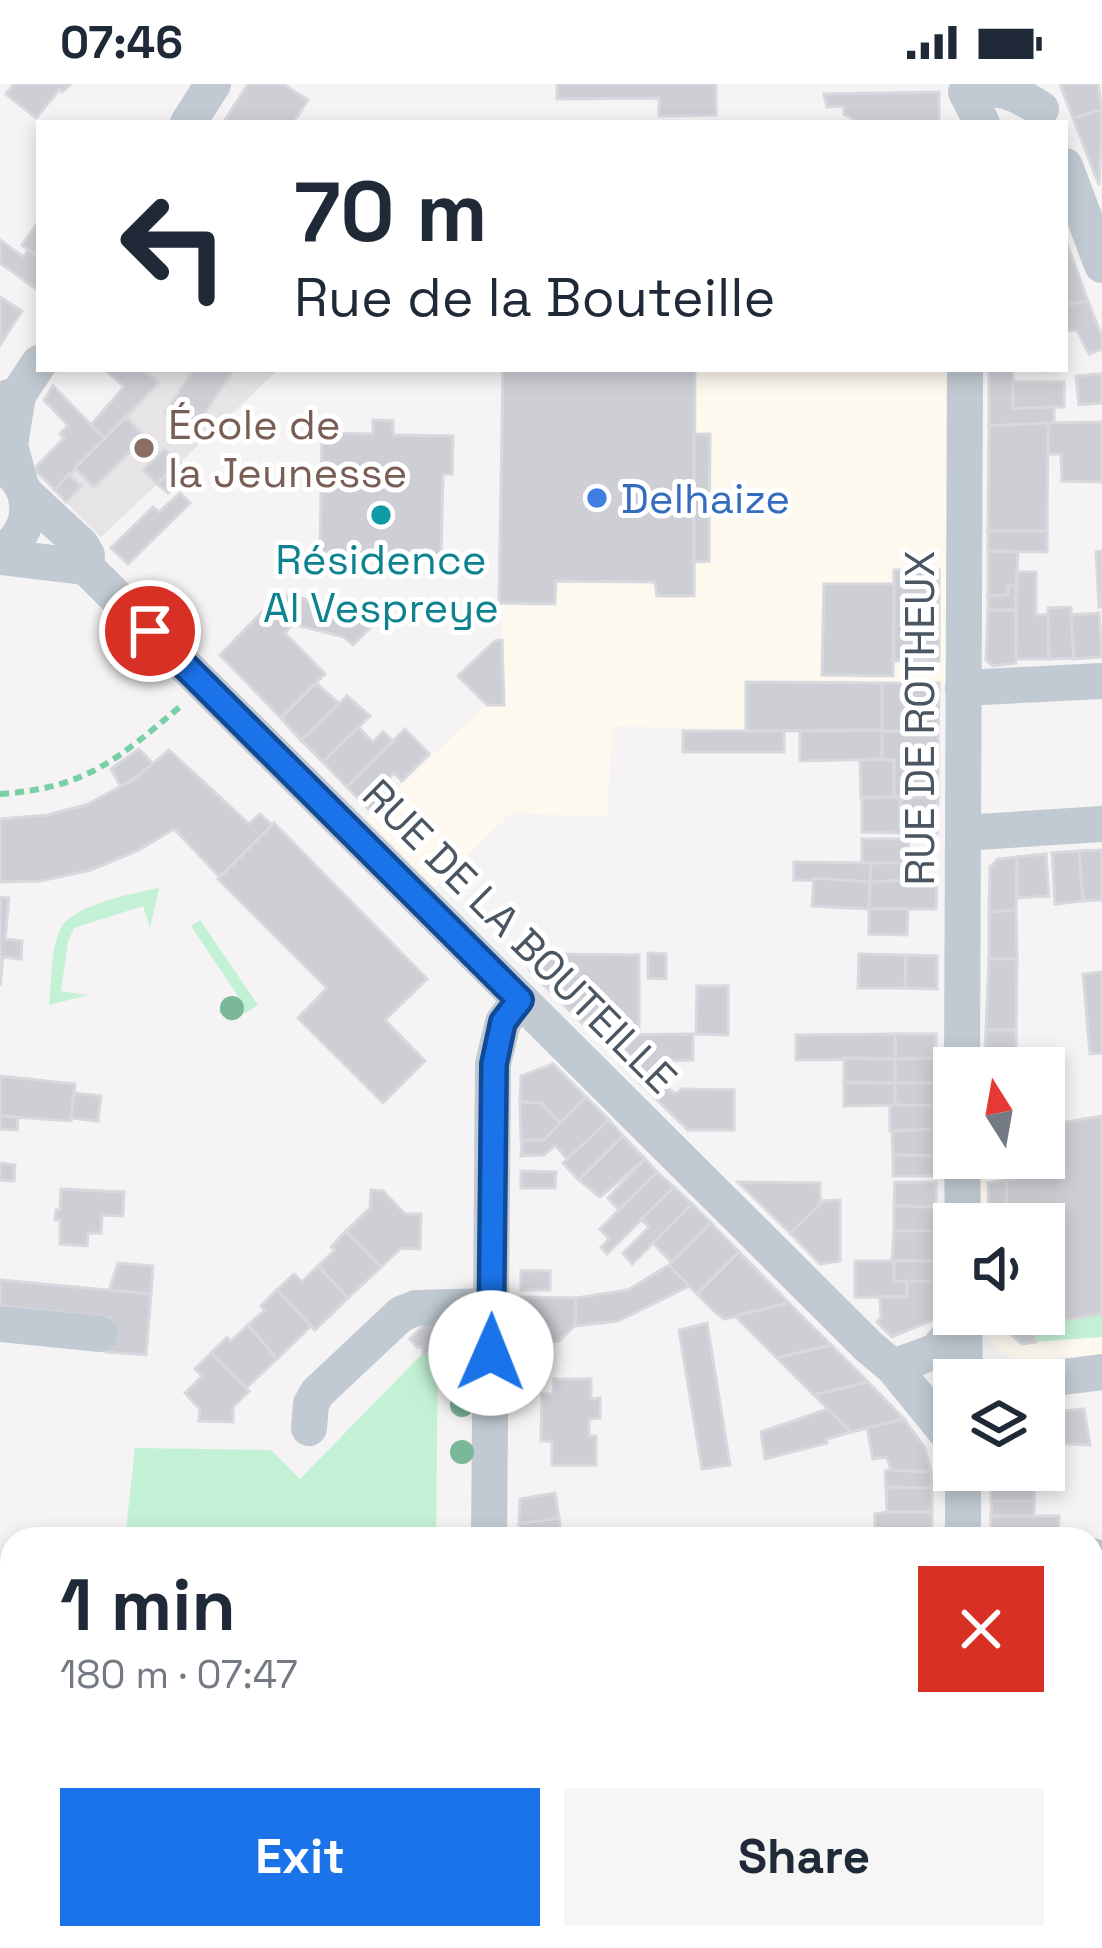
<!DOCTYPE html>
<meta charset="utf-8">
<style>
body{margin:0;font-family:"Space Grotesk",sans-serif;background:#f6f6f7;color:#1f2937;height:100vh;display:flex;flex-direction:column;font-size:45px;white-space:nowrap}
*{box-sizing:border-box;margin:0}
p{font-size:39px;color:#747a83}
.icon{flex:none;width:66px;height:66px;fill:none;stroke:currentColor;stroke-width:2;stroke-linecap:round;stroke-linejoin:round}
.map{position:relative;flex:1;overflow:hidden}
.panel{position:absolute;left:0px;top:1443px;width:1104px;height:423px;display:flex;flex-direction:column;background:#fff;border-radius:36px 36px 0 0;box-shadow:0 6px 18px #0003}
.panel>*{flex:none}
.guide{position:absolute;left:36px;top:36px;width:1032px;height:252px;border-radius:0px;box-shadow:0 6px 18px #0003;background:#fff;color:#1f2937;overflow:hidden}
.needle{width:78px;rotate:349deg}
.controls{position:absolute;left:933px;top:963px;display:grid;gap:24px}
.controls a{display:grid;place-items:center;width:132px;height:132px;border-radius:0px;background:#fff;box-shadow:0 6px 18px #0003;font-size:60px}
.pin{position:absolute;display:grid;place-items:center;width:102px;height:102px;color:#fff;margin:-51px;border:6px solid #fff;border-radius:50%;box-shadow:0 3px 12px #0007}
.me{position:absolute;width:132px;margin:-66px;rotate:1deg;stroke-linejoin:round;filter:drop-shadow(0 0 9px #0008)}
.turn{display:flex;align-items:center;gap:42px;height:252px;padding:0 60px;font-size:54px}
.turn .icon{width:156px;height:156px;stroke-width:2.5}
.turn b{display:block;font-size:84px;line-height:102px}
.round{display:grid;place-items:center;flex:none;width:126px;height:126px;border-radius:0px;background:#f6f6f7}
.summary{display:flex;align-items:center;justify-content:space-between;height:204px;padding:0 60px}
h1{font-size:72px;font-weight:700;line-height:90px}
.button{display:flex;gap:24px;margin-top:auto;padding:24px 60px}
.button a{flex:1;height:138px;border-radius:0px;background:#1a73e8;color:#fff;font-size:48px;font-weight:700;line-height:138px;text-align:center}
.button a+a{background:#f6f6f7;color:#1f2937}
.status{display:flex;justify-content:space-between;align-items:center;height:84px;padding:0 60px;background:#fff;direction:ltr}
.status svg{height:33px;fill:currentColor}
.map>svg:first-child{display:block}
</style>
<div class="status"><b>07:46</b><svg viewBox="0 0 49 12"><path d="M0 12V9h3v3zM5 12V6h3v6zM10 12V3h3v9zM15 12V0h3v12zM26 1h20v11H26zM47 4h2v5h-2z"/></svg></div>
<div class="map">
<svg width="1102" height="1864" viewBox="0 0 1102 1864">
<rect width="100%" height="100%" fill="#f5f3f3"/>
<g fill="#fdf9ef">
<path d="M503 285H948V598L746 597 745 646 613 642 607 733 511 729 434 803 366 734 486 621 458 592 495 557 502 556Z"/>
<path d="M1102 1032V1270L1018 1278 996 1264 989 1255 983 1230H1044V1140H979L977 1074H1044V1042Z"/>
</g>
<path fill="#e6e4e5" d="M141 285H279L101 453 66 418 81 402 69 390 158 298Z"/>
<g fill="#c3f1d5">
<path d="M159 804 150 844 143 822 74 844 68 858 61 907 88 911 49 921C52 897 50 866 61 844 73 821 134 809 159 804Z"/>
<path d="M200 836 258 921 231 938 218 927 238 912 191 842Z"/>
<path d="M1102 1230V1253L1036 1258 1033 1241Z"/>
<path d="M423 1269 438 1270 436 1455H125L135 1364 271 1366 300 1395Z"/>
</g>
<g fill="#cdcfd5" stroke="#d7d9de" stroke-width="3">
<path d="M14 0H71L62 8 60 5 36 34 6 10Z"/>
<path d="M248 0H283L308 16 293 39H223Z"/>
<path d="M557 0H716V31L659 32V14L557 15Z"/>
<path d="M1060 0H1098L1102 28 1073 34Z"/>
<path d="M939 8V39H860L844 30V22L827 23 824 10Z"/>
<path d="M1096 27 1102 28 1099 101 1073 34Z"/>
<path d="M39 137V173L22 161Z"/>
<path d="M0 156 23 173 29 166 39 173V207L0 179Z"/>
<path d="M1065 160H1067L1088 217 1065 221Z"/>
<path d="M0 213 22 227 0 261Z"/>
<path d="M1088 217 1102 253V265L1089 270 1077 246 1065 247V221Z"/>
<path d="M104 285H141L159 298 105 355 91 341 124 303Z"/>
<path d="M194 285H234L193 347 165 329Z"/>
<path d="M503 285H695L694 512H657L655 498 556 497 555 520 499 519Z"/>
<path d="M989 285H1013V324L1054 323V339L989 342Z"/>
<path d="M1096 290H1102V319L1079 321 1076 292Z"/>
<path d="M1013 298H1064V323L1013 324Z"/>
<path d="M53 302 105 355 55 406 34 385 64 354 60 350 68 341 44 316Z"/>
<path d="M126 333 145 353 94 403 75 384Z"/>
<path d="M373 336 393 337V351L453 352 452 390H443L441 473 320 471 322 349 373 350Z"/>
<path d="M1102 338V398L1062 397 1061 370H1048V339Z"/>
<path d="M1048 339 1047 447H988L989 342Z"/>
<path d="M694 350H710L709 477 694 478Z"/>
<path d="M164 365 179 378 157 400 143 386Z"/>
<path d="M179 378 189 389 168 409 157 400Z"/>
<path d="M69 390 81 402 66 418 55 406Z"/>
<path d="M180 409 190 419 128 480 111 464 153 423 159 428Z"/>
<path d="M988 447H1047V468L988 467Z"/>
<path d="M988 467 1018 468 1016 502H1008V511L988 512Z"/>
<path d="M1102 467V523H1099L1096 468Z"/>
<rect x="894" y="486" width="45" height="91"/>
<path d="M1017 488H1036V531H1049V575H1016Z"/>
<path d="M824 500H894L893 592 822 591Z"/>
<path d="M1008 502H1016V526H988V512L1008 511Z"/>
<path d="M289 511 380 534 353 561 344 553 293 540 285 549 325 590 281 634 220 571 263 527Z"/>
<path d="M1071 523 1074 574 1049 575 1048 524Z"/>
<path d="M988 526H1016V579L993 582 986 576Z"/>
<path d="M1099 529 1102 573 1074 575 1071 531Z"/>
<path d="M502 556 504 621H487L458 592 495 557Z"/>
<path d="M746 598 882 599V646L746 647Z"/>
<path d="M316 599 340 620 301 656 281 634Z"/>
<path d="M882 599H939L938 649 882 647Z"/>
<path d="M347 612 370 632 323 678 301 656Z"/>
<path d="M358 643 373 658 383 648 393 657 347 703 323 678Z"/>
<path d="M405 645 429 670 402 697 394 689 379 704 388 712 371 728 347 703Z"/>
<path d="M882 646V675L800 677V647Z"/>
<rect x="683" y="647" width="101" height="21"/>
<path d="M882 647 938 649V713L894 712V676L882 675Z"/>
<path d="M139 665 153 680 121 703 111 685Z"/>
<path d="M169 666 249 740 260 730 272 741 220 793 174 745 139 766 91 786 40 797 0 798V735L47 731 86 721 136 694Z"/>
<path d="M860 676H894V712L861 714Z"/>
<path d="M900 713H938L937 750 900 749Z"/>
<path d="M900 713V749L862 748V714Z"/>
<path d="M274 739 427 895 385 936 425 977 383 1019 298 934 327 904 218 795Z"/>
<path d="M862 755H909L907 779H862Z"/>
<path d="M1102 766V816L1083 817 1079 767Z"/>
<path d="M1079 767 1083 817 1055 820 1052 769Z"/>
<path d="M1046 770 1049 812 1017 814V773Z"/>
<path d="M1017 773 1016 826 989 828 990 783 998 775Z"/>
<path d="M794 778 871 779 870 798 794 796Z"/>
<path d="M871 779H907L905 796 870 798Z"/>
<path d="M814 794 870 798 869 825 812 822Z"/>
<path d="M937 796 936 825H869L870 798Z"/>
<path d="M0 813 9 814 5 855 22 857 21 875 3 873 0 902Z"/>
<path d="M869 825H908L907 851 869 850Z"/>
<path d="M1016 826 1017 875H989V828Z"/>
<path d="M648 869 666 870V895L648 894Z"/>
<path d="M547 870 639 871V950L594 951 530 887Z"/>
<path d="M859 870 906 871 905 904H858Z"/>
<path d="M906 871 937 872V905L905 904Z"/>
<path d="M989 875H1017L1016 946H986Z"/>
<path d="M1102 888V969L1090 970 1083 890Z"/>
<path d="M697 902H728V951L696 950Z"/>
<path d="M986 946H1016V967H985Z"/>
<path d="M693 950V976L664 977 663 999 641 1000 594 951Z"/>
<path d="M895 950H936V974L895 975Z"/>
<path d="M895 950V975L796 976V951Z"/>
<rect x="986" y="972" width="45" height="12"/>
<path d="M844 974 895 975V999L844 998Z"/>
<path d="M936 974V999H895V975Z"/>
<path d="M553 980 586 1013 560 1039 541 1019 520 1018 521 992Z"/>
<path d="M0 992 75 1000 71 1037 0 1032Z"/>
<path d="M663 999 675 1010 682 1005 734 1006V1046H688L641 1000Z"/>
<path d="M844 999H895V1021L844 1022Z"/>
<path d="M895 999H936V1022L895 1021Z"/>
<path d="M74 1009 101 1012 98 1037 71 1034Z"/>
<path d="M586 1013 609 1036 578 1067 567 1075 555 1061 544 1071 521 1072 522 1056H544Z"/>
<path d="M520 1018 541 1019 560 1039 544 1056H521Z"/>
<path d="M895 1021 936 1022V1045L890 1047V1022Z"/>
<path d="M0 1032 18 1033 17 1046 0 1045Z"/>
<path d="M1102 1032V1230L1029 1242 1013 1230H1044V1140H1007L1006 1096 1055 1088 1048 1041Z"/>
<path d="M609 1036 623 1052 579 1096 563 1079Z"/>
<path d="M936 1045V1072L893 1071 892 1047Z"/>
<path d="M623 1052 645 1075 600 1113 579 1096Z"/>
<path d="M893 1071 936 1072V1092H893Z"/>
<path d="M645 1075 657 1088 619 1126 608 1114Z"/>
<path d="M0 1079 15 1081 14 1097 0 1096Z"/>
<path d="M521 1087 556 1088 555 1104H521Z"/>
<path d="M657 1088 674 1103 607 1170 601 1163 609 1155 600 1145Z"/>
<path d="M1006 1096 1007 1140H989L988 1099Z"/>
<path d="M738 1098 820 1099V1117H824L790 1149Z"/>
<path d="M895 1098H936V1123L894 1122Z"/>
<path d="M674 1103 692 1120 632 1180 623 1169 649 1143 641 1135Z"/>
<path d="M61 1105 124 1108 123 1132 102 1131 101 1149H88L87 1162 60 1160V1136H55L56 1126H60Z"/>
<path d="M371 1106 383 1107 405 1130H421L420 1165 401 1164 381 1183 346 1147 370 1124Z"/>
<path d="M840 1116V1177L820 1180 790 1149 824 1117Z"/>
<path d="M692 1120 711 1139 672 1179 653 1159Z"/>
<path d="M894 1122 936 1123 935 1147H894Z"/>
<path d="M711 1139 739 1168 697 1210 669 1181Z"/>
<path d="M346 1147 381 1183 348 1214 318 1182 335 1166 331 1163Z"/>
<path d="M894 1147H935L936 1177H892Z"/>
<path d="M739 1168 751 1180 789 1219 724 1235 714 1227 697 1210Z"/>
<path d="M855 1177H894V1197H907V1213H855Z"/>
<path d="M894 1177H936L935 1199 894 1197Z"/>
<path d="M118 1179 153 1182 151 1210 109 1207Z"/>
<path d="M669 1181 689 1202 618 1237 575 1242 576 1214 628 1206Z"/>
<path d="M318 1182 348 1214 315 1246 277 1206 294 1190 302 1198Z"/>
<rect x="521" y="1187" width="29" height="19"/>
<path d="M0 1196 151 1210 146 1271 106 1268 110 1234 0 1222Z"/>
<path d="M907 1197 937 1198 935 1235 892 1253 877 1238 881 1234 880 1213H907Z"/>
<path d="M277 1206 311 1242 277 1275 248 1241 265 1226 261 1222Z"/>
<path d="M521 1213 576 1214 575 1241 559 1257 521 1263Z"/>
<path d="M789 1219 831 1261 777 1274 735 1232Z"/>
<path d="M993 1230H1013L1033 1241 1036 1258 1022 1260 994 1235Z"/>
<path d="M707 1239 730 1381 702 1385 679 1246Z"/>
<path d="M425 1240 435 1241V1270L423 1269V1263H417L410 1255Z"/>
<path d="M248 1241 277 1275 246 1304 211 1269 227 1253 231 1257Z"/>
<path d="M831 1261 868 1298 814 1311 777 1274Z"/>
<path d="M211 1269 249 1307 233 1323V1338L199 1337 200 1325 185 1309 202 1292 195 1285Z"/>
<path d="M554 1295H591V1315L600 1314V1334L589 1335V1352H596V1381H552V1357H541L542 1310H553Z"/>
<path d="M868 1298 904 1335 851 1348 814 1311Z"/>
<path d="M828 1325 851 1348 826 1355 827 1359 765 1375 761 1348Z"/>
<path d="M1084 1325 1090 1361 1044 1359V1329Z"/>
<path d="M904 1335 925 1364 931 1388 891 1386 887 1373 873 1375 867 1344Z"/>
<path d="M1044 1359H1061V1387L1044 1386Z"/>
<path d="M891 1386 931 1388 932 1404 886 1403 885 1387Z"/>
<path d="M991 1386H1035L1034 1417H991Z"/>
<path d="M886 1403 932 1404V1428H887Z"/>
<path d="M555 1409 559 1434 519 1440 520 1415Z"/>
<path d="M992 1417H1034V1432H991Z"/>
<path d="M887 1428H932V1455H875V1430Z"/>
<path d="M991 1432H1059L1058 1454H991Z"/>
<path d="M559 1434 562 1455H518L519 1440Z"/>
<path d="M1092 1505H1101L1102 1530V1864H1041V1854H1092Z"/>
<path d="M353 1854H457V1864H407L406 1857Z"/>
<rect x="537" y="1854" width="44" height="5"/>
<rect x="882" y="1854" width="48" height="10"/>
</g>
<g fill="none" stroke-linecap="round" stroke-linejoin="round">
<path stroke="#7ad0a6" stroke-width="6" stroke-dasharray="9 6" stroke-linecap="butt" d="M0 710C87 704 118 675 182 621"/>
<g stroke="#c1cad2" stroke-width="36">
<path d="M188 39 213 0"/>
<path d="M982 39 966 8C997 0 1015 8 1041 25"/>
<path d="M1065 82 1102 181"/>
<path d="M18 311 10 361 19 395"/>
<path d="M0 325 9 313 18 311 39 279"/>
<path d="M0 381C37 402 36 448 0 469"/>
<path d="M26 410 81 461 87 471 86 483 97 494C354 750 613 1005 869 1263L893 1283 954 1358"/>
<path d="M0 473 86 483"/>
<path d="M963 604 1102 597"/>
<path d="M963 749 1102 740"/>
<path d="M962 984 965 285"/>
<path d="M962 1074 963 1140"/>
<path d="M964 1230 965 1296"/>
<path d="M0 1240 100 1250"/>
<path d="M893 1283 936 1267 964 1235"/>
<path d="M1040 1296 1102 1288"/>
<path d="M309 1344 311 1320 317 1309 401 1230 416 1224 492 1222"/>
<path d="M489 1455 493 980 503 938 520 916"/>
<path d="M963 1455V1386"/>
<path d="M1092 1472 1102 1475"/>
<path d="M485 1864V1854"/>
<path d="M959 1864V1854"/>
</g>
</g>
<g fill="#7bb799">
<circle cx="232" cy="924" r="12"/>
<circle cx="463" cy="1271" r="12"/>
<circle cx="462" cy="1321" r="12"/>
<circle cx="462" cy="1368" r="12"/>
</g>
<g fill="none" stroke-linecap="round" stroke-linejoin="round">
<g stroke="#114b97" stroke-width="30">
<path id="route" d="M150 547 520 916 503 938 494 980 491 1269"/>
</g>
<use href="#route" stroke="#1a73e8" stroke-width="21"/>
</g>
<circle fill="#8d6e63" stroke="#fff" stroke-width="4.5" cx="144" cy="364" r="12"/>
<circle fill="#3f7fe0" stroke="#fff" stroke-width="4.5" cx="597" cy="414" r="12"/>
<circle fill="#0f9aa8" stroke="#fff" stroke-width="4.5" cx="381" cy="431" r="12"/>
<g text-anchor="middle" stroke-width="10" stroke-linejoin="round" paint-order="stroke">
<g font-size="42" fill="#785e54" stroke="#fff" text-anchor="start">
<text x="168" y="355">École de<tspan x="168" dy="48">la Jeunesse</tspan></text>
</g>
<g font-size="42" fill="#366cbe" stroke="#fff" text-anchor="start">
<text x="621" y="429">Delhaize</text>
</g>
<g font-size="42" fill="#0d838f" stroke="#fff">
<text x="381" y="490">Résidence<tspan x="381" dy="48">Al Vespreye</tspan></text>
</g>
<g font-size="42" fill="#4a5661" stroke="#fff">
<text transform="translate(919 634) rotate(-90)" y="15">RUE DE ROTHEUX</text>
<text transform="translate(520 852) rotate(45)" y="15">RUE DE LA BOUTEILLE</text>
</g>
</g>
</svg>
<div class="controls">
<a><svg class="needle" viewBox="-14 -14 28 28"><path d="M0-13l5 13h-10z" fill="#e53935"/><path d="M0 13l5-13h-10z" fill="#747a83"/></svg></a>
<a><svg class="icon" aria-label="sound" viewBox="0 0 24 24"><path d="M4 9h4l5-4v14l-5-4H4zM17 9q2 3 0 6"/></svg></a>
<a><svg class="icon" aria-label="layers" viewBox="0 0 24 24"><path d="M12 4l9 5-9 5-9-5zM3 14l9 5 9-5"/></svg></a>
</div>
<div class="pin" style="left:150px;top:547px;background:#d93025"><svg class="icon" aria-label="arrive" viewBox="0 0 24 24"><path d="M6 21V4h12l-3 4 3 4H6"/></svg></div>
<svg class="me" style="left:491px;top:1269px" viewBox="-20 -20 40 40"><circle r="19" fill="#fff"/><path d="M0-13L10 11 0 6-10 11z" fill="#1a73e8"/></svg>
<div class="guide">
<div class="turn"><svg class="icon" aria-label="left" viewBox="0 0 24 24"><path d="M17 20v-9H6M10 6l-5 5 5 5"/></svg><div><b>70 m</b>Rue de la Bouteille</div></div>
</div>
<section class="panel">
<div class="summary"><div><h1>1 min</h1><p>180 m · 07:47</p></div><a class="round" style="background:#d93025;color:#fff"><svg class="icon" aria-label="close" viewBox="0 0 24 24"><path d="M6 6l12 12M18 6L6 18"/></svg></a></div>
<div class="button"><a>Exit</a><a>Share</a></div>
</section>
</div>
